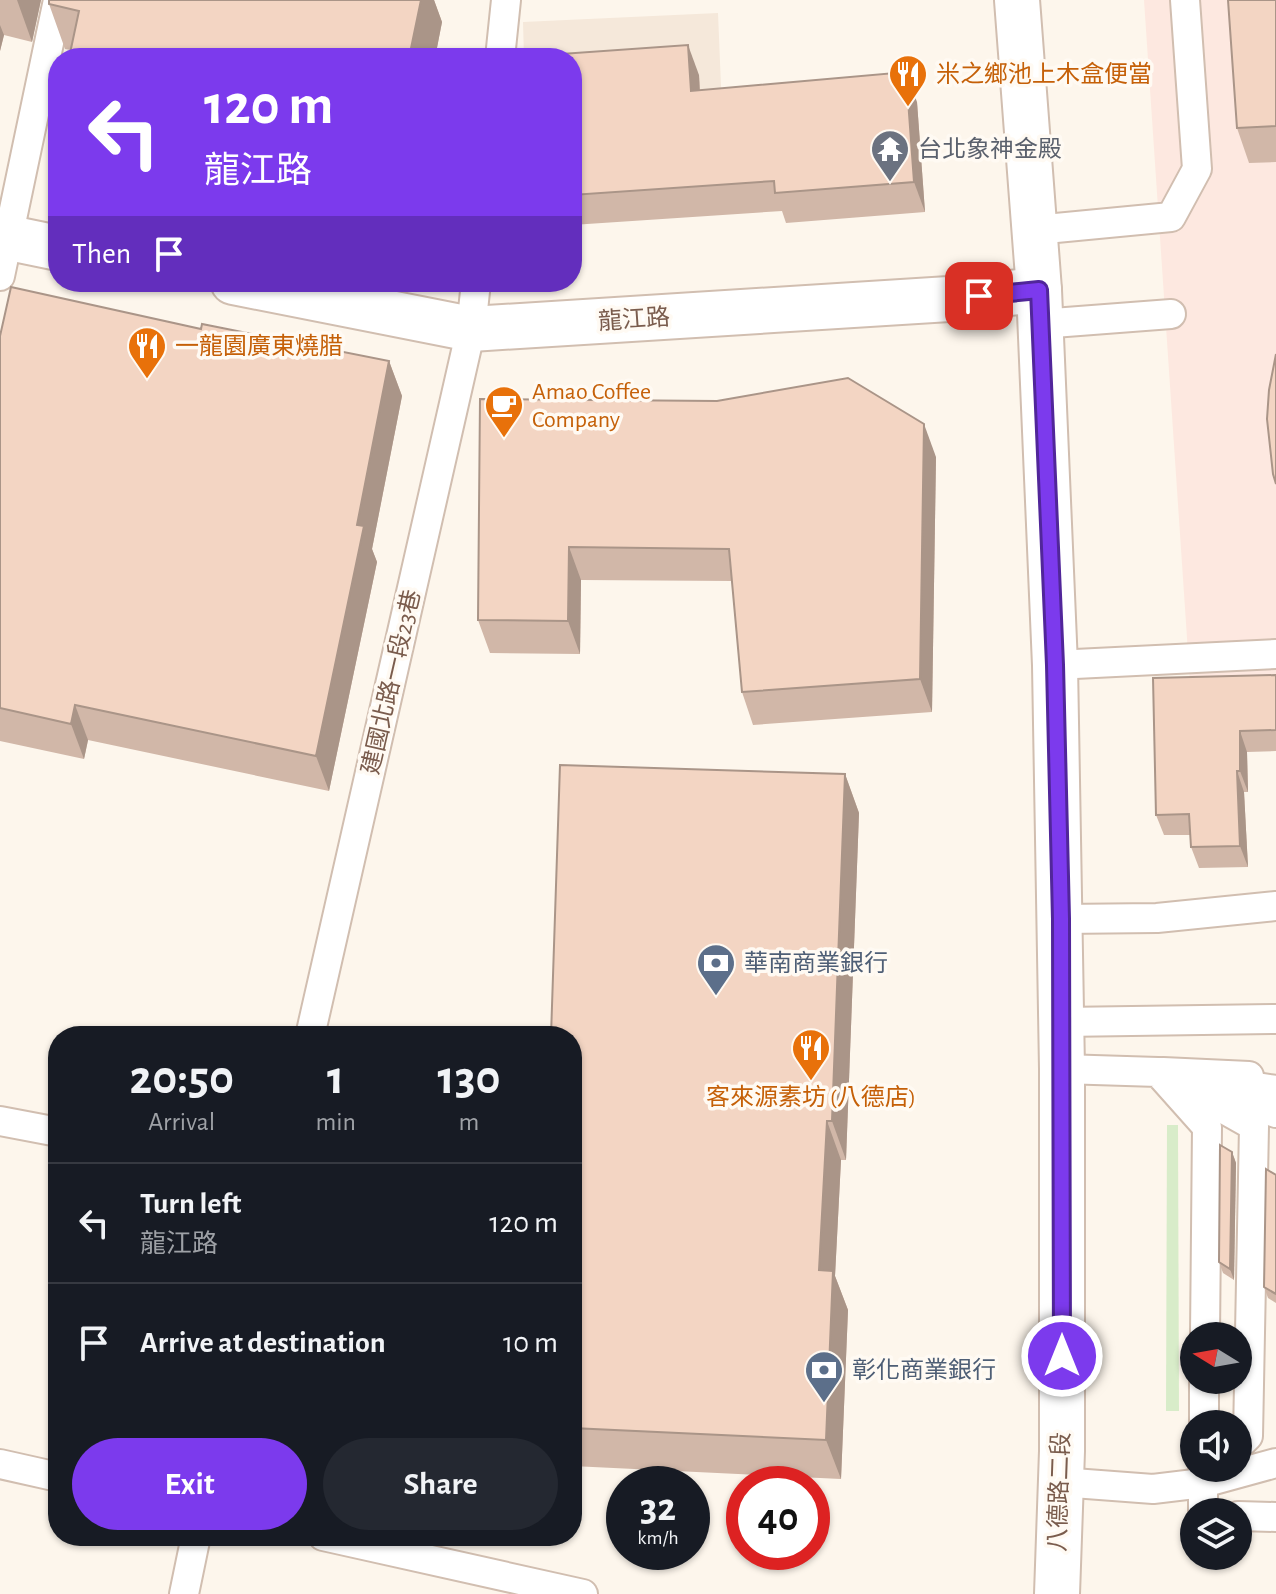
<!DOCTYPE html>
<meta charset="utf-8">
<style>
body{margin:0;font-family:"Alegreya Sans","Noto Sans TC",sans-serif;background:#242831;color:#f1f3f6;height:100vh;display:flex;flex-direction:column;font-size:30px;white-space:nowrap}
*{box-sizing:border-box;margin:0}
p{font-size:26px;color:#9ea1a6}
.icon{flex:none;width:44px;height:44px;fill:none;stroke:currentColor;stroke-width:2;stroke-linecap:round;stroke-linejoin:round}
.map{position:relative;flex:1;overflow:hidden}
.details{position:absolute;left:48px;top:1026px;width:534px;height:520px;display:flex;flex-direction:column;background:#171b24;border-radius:32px;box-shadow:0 2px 6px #0004}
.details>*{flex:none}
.top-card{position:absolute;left:48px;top:48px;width:534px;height:244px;border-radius:32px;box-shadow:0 2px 6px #0004;background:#7c3aed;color:#fff;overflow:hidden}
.needle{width:52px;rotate:281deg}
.controls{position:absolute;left:1180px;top:1322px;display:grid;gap:16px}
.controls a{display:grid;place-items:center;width:72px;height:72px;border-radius:50%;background:#171b24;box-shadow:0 2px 6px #0004;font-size:40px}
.speed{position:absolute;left:606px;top:1466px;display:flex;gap:16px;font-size:40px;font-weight:700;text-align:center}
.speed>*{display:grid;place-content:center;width:104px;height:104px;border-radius:50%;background:#171b24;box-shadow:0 2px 6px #0004;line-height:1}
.speed small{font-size:20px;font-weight:400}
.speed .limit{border:12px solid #d22;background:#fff;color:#111}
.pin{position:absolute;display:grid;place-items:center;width:68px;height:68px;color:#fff;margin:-34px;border-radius:16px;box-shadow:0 4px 12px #0006}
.me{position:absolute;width:88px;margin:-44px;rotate:0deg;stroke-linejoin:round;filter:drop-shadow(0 0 6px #0008)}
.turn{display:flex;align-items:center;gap:28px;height:168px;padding:0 24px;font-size:36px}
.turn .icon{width:104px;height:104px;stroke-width:2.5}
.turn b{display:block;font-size:56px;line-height:68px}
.then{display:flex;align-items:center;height:76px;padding:0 24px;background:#0003;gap:16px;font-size:30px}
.eta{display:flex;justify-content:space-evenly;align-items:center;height:136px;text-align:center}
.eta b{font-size:48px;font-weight:700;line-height:56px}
.primary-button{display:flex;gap:16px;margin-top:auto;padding:16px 24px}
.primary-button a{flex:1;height:92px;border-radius:48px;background:#7c3aed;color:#fff;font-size:32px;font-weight:700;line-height:92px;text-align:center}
.primary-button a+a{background:#242831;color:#f1f3f6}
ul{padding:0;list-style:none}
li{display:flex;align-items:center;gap:24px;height:120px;padding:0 24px;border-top:2px solid #363941}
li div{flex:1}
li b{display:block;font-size:30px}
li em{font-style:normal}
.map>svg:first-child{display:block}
</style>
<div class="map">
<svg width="1276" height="1594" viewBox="0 0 1276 1594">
<rect width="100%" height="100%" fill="#fdf6ec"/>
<path fill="#f5e8da" d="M718 13 726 208 572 58H524L523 22Z"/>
<path fill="#fde8e0" d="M1144 0H1276V691L1191 697Z"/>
<path fill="#d8ecc9" d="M1167 1125H1178L1179 1411H1166Z"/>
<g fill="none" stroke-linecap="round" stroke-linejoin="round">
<g stroke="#d1beb0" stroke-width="32">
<g id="service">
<path d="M500 58 506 0"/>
<path d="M1035 230 1171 217 1197 169 1185 0"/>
<path d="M0 276 58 0"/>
<path d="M1040 324 1171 314"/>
<path d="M1055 665 1276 654"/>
<path d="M1061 919 1157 918 1276 906"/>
<path d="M1062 1022 1276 1019"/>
<path d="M310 1036 471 329 476 282"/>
<path d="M1062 1069 1158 1072 1207 1127 1205 1336"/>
<path d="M1158 1072 1254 1126 1248 1436 1238 1446"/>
<path d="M1163 1072 1249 1076"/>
<path d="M1230 1083 1276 1090"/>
<path d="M1224 1094 1276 1113"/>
<path d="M0 1121 58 1132"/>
<path d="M1204 1424V1380"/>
<path d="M0 1464 58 1477"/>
<path d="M1060 1482 1153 1489 1203 1483V1468"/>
<path d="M1203 1483 1276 1463"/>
<path d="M1203 1483V1512"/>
<path d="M1238 1516 1276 1517"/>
<path d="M323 1536 583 1594"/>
<path d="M184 1594 196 1536"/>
</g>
</g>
<g stroke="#d1beb0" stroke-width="48">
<g id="tertiary">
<path d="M1017 0 1039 290 1055 665 1062 1069V1451L1057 1594"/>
<path d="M0 236 58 248"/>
<path d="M233 282 471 329 949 299 1039 290"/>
</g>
</g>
<use href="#service" stroke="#fff" stroke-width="28"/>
<use href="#tertiary" stroke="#fff" stroke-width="44"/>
</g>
<g fill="#d1b7a8">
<path d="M0 0H41L32 42 4 35 0 51Z"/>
<path d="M49 0H434L442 22 435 58H69L71 50 65 49 49 4Z"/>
<path d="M1276 0V162L1249 163 1237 128Z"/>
<path d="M572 58 699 75 700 90 917 102 925 212 786 223 782 211 572 225Z"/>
<path d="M201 329 389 361 402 396 372 549 377 562 329 791 88 740 84 759 0 741V336Z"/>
<path d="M480 399 936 457 932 712 753 725 742 692 732 581 581 580 580 654 490 653 478 620Z"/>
<path d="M1276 675V751L1247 752 1248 792H1244L1248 867 1199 868 1191 847 1190 835H1164L1156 815Z"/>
<path d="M845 774 859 813 846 1160H841L835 1276 848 1310 841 1479 572 1466V1036Z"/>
<path d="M1232 1152 1236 1163 1234 1280 1223 1273 1219 1262Z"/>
<path d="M1276 1175V1303L1268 1298 1264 1287Z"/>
</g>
<g fill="#aa9588">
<path d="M17 0H41L32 42Z"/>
<path d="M421 0H434L442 22 435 58H409Z"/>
<path d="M0 25 4 35 0 51Z"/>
<path d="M688 45 699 75 701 121 691 91Z"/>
<path d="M906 72 917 102 925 212 914 182Z"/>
<path d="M389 361 402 396 372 549 377 562 329 791 316 756 357 525Z"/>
<path d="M924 424 936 457 932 712 920 679Z"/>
<path d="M569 547 581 580 580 654 568 621Z"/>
<path d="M75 705 88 740 84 759 71 724Z"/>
<path d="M1240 731 1247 752 1248 792 1240 771Z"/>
<path d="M1237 771 1244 792 1248 867 1240 846Z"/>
<path d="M845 774 859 813 846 1160 832 1121Z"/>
<path d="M827 1121 841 1160 835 1276 848 1310 841 1479 826 1440 819 1270Z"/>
<path d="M1232 1152 1236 1163 1234 1280 1230 1269Z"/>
</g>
<g fill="#f3d5c3" stroke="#aa9588" stroke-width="2">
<path d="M49 0H421L409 58H69L79 11 49 4Z"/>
<path d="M1228 0H1276V126L1237 128Z"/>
<path d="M688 45 691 91 906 72 914 182 775 193 774 181 572 195V58H505Z"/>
<path d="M11 287 201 329 202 324 389 361 357 525 364 526 316 756 75 705 71 724 0 708V336Z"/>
<path d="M1276 354V484L1273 474 1267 419 1269 390Z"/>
<path d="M848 378 924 424 920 679 742 692 729 549 569 547 568 621 478 620 480 399 717 401Z"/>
<path d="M1276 675V730L1240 731V771H1237L1240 846 1191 847 1189 814 1156 815 1153 678Z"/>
<path d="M560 765 845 774 832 1121H827L819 1270 833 1271 826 1440 572 1428V1036H551Z"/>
<path d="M1220 1145 1232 1152 1230 1269 1219 1262Z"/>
<path d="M1266 1169 1276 1175V1294L1264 1287Z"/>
</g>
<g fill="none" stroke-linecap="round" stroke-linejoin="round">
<g stroke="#51269a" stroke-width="20">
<path id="route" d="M979 296 1039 290 1055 665 1061 919 1062 1356"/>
</g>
<use href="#route" stroke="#7c3aed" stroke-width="14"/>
</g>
<defs>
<g id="restaurant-pin" transform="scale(2)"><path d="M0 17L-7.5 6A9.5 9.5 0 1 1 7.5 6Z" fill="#e8710a" stroke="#fffaf3"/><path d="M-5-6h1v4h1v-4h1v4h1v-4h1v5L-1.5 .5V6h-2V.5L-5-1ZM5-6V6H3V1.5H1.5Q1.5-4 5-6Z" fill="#fff"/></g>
<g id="temple-pin" transform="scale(2)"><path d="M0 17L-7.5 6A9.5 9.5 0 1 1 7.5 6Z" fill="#6b7280" stroke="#fffaf3"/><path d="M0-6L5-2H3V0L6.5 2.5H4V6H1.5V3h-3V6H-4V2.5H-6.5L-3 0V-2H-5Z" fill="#fff"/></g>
<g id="cafe-pin" transform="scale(2)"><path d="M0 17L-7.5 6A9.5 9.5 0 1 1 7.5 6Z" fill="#e8710a" stroke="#fffaf3"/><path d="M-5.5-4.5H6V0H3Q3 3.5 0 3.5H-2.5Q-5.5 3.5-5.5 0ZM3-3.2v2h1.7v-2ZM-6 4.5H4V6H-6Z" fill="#fff"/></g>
<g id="bank-pin" transform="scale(2)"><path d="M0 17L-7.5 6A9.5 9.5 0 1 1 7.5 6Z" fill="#5c6f8a" stroke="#fffaf3"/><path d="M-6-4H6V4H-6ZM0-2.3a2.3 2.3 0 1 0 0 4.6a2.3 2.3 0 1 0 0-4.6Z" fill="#fff"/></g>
</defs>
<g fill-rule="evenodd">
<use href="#restaurant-pin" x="908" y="74"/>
<use href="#temple-pin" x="890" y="149"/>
<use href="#restaurant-pin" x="147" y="346"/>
<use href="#cafe-pin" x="504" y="405"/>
<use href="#bank-pin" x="716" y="963"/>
<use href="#restaurant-pin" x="811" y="1048"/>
<use href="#bank-pin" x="824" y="1370"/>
</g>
<g text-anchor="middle" stroke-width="7" stroke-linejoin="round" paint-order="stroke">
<g font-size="24" fill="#c56008" stroke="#fffaf3" text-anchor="start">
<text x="936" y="82">米之鄉池上木盒便當</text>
<text x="175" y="354">一龍園廣東燒腊</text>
<text x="532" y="399">Amao Coffee<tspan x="532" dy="28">Company</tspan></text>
<text x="811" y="1105" text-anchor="middle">客來源素坊 (八德店)</text>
</g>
<g font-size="24" fill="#5b616d" stroke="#fffaf3" text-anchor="start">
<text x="918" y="157">台北象神金殿</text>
</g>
<g font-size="24" fill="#7a5c4d" stroke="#fffaf3">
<text transform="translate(634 319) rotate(-4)" y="8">龍江路</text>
<text transform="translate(391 682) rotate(-77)" y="8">建國北路一段23巷</text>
<text transform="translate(1059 1492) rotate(-88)" y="8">八德路二段</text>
</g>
<g font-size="24" fill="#4e5e75" stroke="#fffaf3" text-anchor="start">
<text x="744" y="971">華南商業銀行</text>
<text x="852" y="1378">彰化商業銀行</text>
</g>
</g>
</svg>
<div class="controls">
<a><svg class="needle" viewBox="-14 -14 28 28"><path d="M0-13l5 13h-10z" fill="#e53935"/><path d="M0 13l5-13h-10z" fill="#9ea1a6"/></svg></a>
<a><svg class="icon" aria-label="sound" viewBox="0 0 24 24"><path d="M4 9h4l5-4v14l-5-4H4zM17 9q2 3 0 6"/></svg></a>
<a><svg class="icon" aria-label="layers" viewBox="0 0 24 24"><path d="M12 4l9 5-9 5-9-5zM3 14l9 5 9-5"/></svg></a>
</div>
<div class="speed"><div>32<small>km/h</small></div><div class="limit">40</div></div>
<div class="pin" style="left:979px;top:296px;background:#d93025"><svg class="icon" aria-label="arrive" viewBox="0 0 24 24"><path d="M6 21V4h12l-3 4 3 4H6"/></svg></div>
<svg class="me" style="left:1062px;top:1356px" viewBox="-20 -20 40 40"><circle r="17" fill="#7c3aed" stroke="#fff" stroke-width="3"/><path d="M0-11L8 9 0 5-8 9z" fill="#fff"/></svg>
<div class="top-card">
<div class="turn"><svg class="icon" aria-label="left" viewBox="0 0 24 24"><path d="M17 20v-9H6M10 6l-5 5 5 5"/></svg><div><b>120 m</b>龍江路</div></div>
<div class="then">Then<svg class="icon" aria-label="arrive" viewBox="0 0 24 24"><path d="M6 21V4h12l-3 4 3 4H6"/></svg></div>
</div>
<section class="details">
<div class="eta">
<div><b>20:50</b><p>Arrival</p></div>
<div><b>1</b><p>min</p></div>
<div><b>130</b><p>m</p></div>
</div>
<ul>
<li><svg class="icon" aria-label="left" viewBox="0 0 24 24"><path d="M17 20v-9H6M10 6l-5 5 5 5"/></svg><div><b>Turn left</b><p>龍江路</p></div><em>120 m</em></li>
<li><svg class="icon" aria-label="arrive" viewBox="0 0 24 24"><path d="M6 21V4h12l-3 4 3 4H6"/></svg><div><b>Arrive at destination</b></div><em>10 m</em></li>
</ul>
<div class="primary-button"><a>Exit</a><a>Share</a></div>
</section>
</div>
